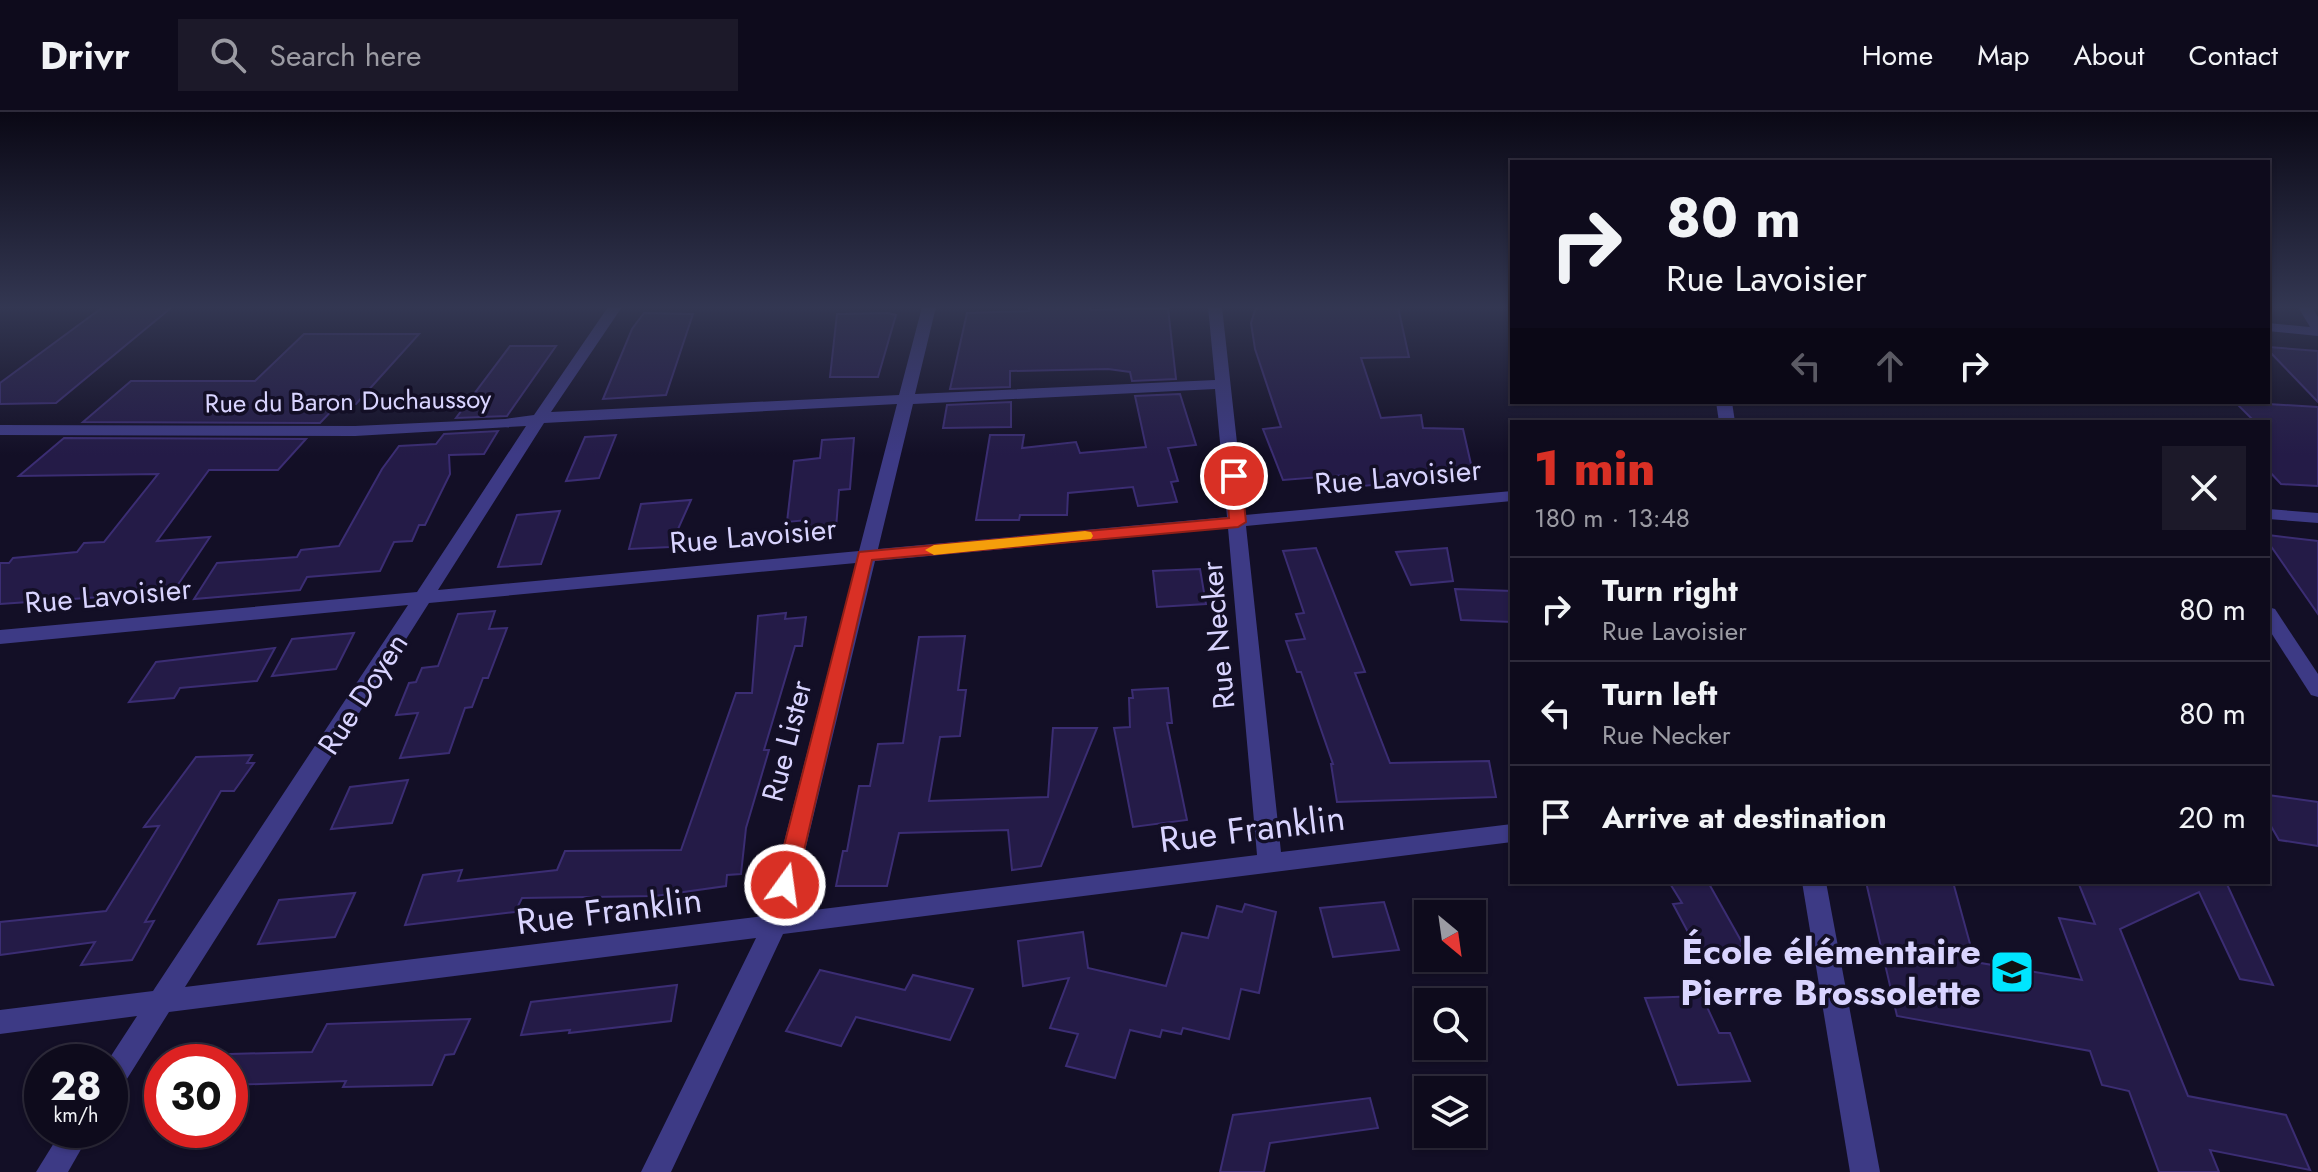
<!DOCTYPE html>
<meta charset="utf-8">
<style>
body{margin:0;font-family:Jost,sans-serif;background:#1c1929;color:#f1f3f6;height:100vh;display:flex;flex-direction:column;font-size:30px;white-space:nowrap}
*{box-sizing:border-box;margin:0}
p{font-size:26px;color:#9b9ba3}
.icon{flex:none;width:44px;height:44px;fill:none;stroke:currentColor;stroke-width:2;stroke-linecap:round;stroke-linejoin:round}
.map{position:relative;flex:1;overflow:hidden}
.drawer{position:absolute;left:1510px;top:308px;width:760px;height:464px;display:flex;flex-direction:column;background:#0e0b1c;border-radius:0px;box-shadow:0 2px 6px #0004,0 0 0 2px #2e2b3b}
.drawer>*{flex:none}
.top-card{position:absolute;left:1510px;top:48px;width:760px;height:244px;border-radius:0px;box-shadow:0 2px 6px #0004,0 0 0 2px #2e2b3b;background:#0e0b1c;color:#f1f3f6;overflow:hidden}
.needle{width:52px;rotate:151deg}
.tools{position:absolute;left:1414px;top:788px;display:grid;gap:16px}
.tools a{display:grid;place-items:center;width:72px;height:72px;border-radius:0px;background:#0e0b1c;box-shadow:0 2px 6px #0004,0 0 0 2px #2e2b3b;font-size:40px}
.speed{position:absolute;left:24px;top:932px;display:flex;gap:16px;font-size:40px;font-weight:700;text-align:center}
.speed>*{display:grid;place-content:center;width:104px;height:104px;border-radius:50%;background:#0e0b1c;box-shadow:0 2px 6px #0004,0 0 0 2px #2e2b3b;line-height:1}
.speed small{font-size:20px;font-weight:400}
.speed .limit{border:12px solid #d22;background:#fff;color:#111}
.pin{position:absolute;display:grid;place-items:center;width:68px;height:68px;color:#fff;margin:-34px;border:4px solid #fff;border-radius:50%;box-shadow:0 2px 8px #0007}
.me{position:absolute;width:88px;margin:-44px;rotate:14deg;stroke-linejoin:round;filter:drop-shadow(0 0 6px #0008)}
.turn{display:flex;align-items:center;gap:28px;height:168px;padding:0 24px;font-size:36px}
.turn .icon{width:104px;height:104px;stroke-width:2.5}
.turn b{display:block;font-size:56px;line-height:68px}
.lanes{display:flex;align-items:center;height:76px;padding:0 24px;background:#0003;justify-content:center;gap:40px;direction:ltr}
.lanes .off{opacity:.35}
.round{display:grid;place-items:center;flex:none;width:84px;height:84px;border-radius:0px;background:#1c1929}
.summary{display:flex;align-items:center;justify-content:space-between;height:136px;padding:0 24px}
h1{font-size:48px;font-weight:800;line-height:60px;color:#d93025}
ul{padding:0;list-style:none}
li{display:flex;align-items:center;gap:24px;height:104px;padding:0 24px;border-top:2px solid #2e2b3b}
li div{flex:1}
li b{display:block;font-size:30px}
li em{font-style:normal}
header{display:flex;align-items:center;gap:48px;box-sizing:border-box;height:112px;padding:0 40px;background:#0e0b1c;border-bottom:2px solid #2e2b3b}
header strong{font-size:38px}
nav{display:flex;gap:44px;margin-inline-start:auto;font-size:28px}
.search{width:560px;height:72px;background:#1c1929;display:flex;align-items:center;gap:20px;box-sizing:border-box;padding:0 28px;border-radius:0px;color:#9b9ba3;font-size:30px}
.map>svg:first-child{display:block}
</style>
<header>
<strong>Drivr</strong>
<div class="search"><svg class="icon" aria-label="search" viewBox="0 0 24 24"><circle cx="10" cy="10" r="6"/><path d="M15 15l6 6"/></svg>Search here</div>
<nav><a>Home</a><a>Map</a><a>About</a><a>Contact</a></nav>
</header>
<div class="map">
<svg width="2318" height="1060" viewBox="0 0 2318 1060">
<rect width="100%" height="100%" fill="#130f26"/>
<g fill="#241b47" stroke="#3b2d73" stroke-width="2">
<path d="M103 195H172L56 291 0 292V271Z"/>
<path d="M1029 195H1090V198L1168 196 1176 267 1132 269 1130 260 1108 257 1010 259V275L950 277 967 201 1029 199Z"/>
<path d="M1256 195H1398L1409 245 1361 246 1381 306 1421 303 1423 316 1463 317 1473 361 1432 360 1434 367 1352 375 1346 363 1283 368 1263 317 1281 315 1255 237 1251 211Z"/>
<path d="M644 201 693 202 666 283 603 287 632 217Z"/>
<path d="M888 201 896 203 878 265H830L837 202Z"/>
<path d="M304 222H419L356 292H338L320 311 83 310 131 269H255Z"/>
<path d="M510 234H556L507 304 456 306Z"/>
<path d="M2268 235 2318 239V290L2268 238Z"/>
<path d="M1180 282 1196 333 1168 336 1178 369 1171 370 1177 390 1138 394 1133 375 1068 381 1067 403H1020L1019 408H976L990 323H1024L1022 336 1076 330 1080 341 1146 335 1135 284Z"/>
<path d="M1011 290V315L943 316 947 293Z"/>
<path d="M2235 290 2318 295V374L2281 372 2268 358V310H2255Z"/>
<path d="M498 319 484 342 449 343 450 362 425 413H419L412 429 394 430 380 459 307 465 300 478 194 487 217 451 297 445 301 438 339 434 382 357 399 334 436 332 444 322Z"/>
<path d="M616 323 599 366 566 369 585 325Z"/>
<path d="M64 326 306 327 278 358H209L157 429 210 425 173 480 0 492V451H9L13 446 77 440 84 431 104 430 158 362 19 364Z"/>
<path d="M854 326 850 377 839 378 836 416 806 418 807 408 787 410 794 349 820 346 822 328Z"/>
<path d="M691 388 670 435 629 437 641 392Z"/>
<path d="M560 399 541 452 498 455 517 403Z"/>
<path d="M2268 423 2318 429V502L2268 430Z"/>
<path d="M1316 436 1365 560 1355 561 1390 651 1489 649 1496 685 1337 690 1331 652H1333L1301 560H1297L1286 529 1305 527 1296 502 1304 501 1283 439Z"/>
<path d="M1447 436 1453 469 1411 473 1396 440Z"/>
<path d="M1200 457 1206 492 1157 495 1153 459Z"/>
<path d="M1455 477 1512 479V510L1461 508Z"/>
<path d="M495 499 489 517 507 516 488 566H483L472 595 465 596 449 641 400 646 418 601 396 603 409 571 416 570 422 556 438 554 458 502Z"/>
<path d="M786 501 785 507 806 505 802 534H795L764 638H769L746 716 741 762 727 763 726 774 655 784 522 786 515 800 405 813 423 763 462 758 458 769 557 758 565 739 681 738 736 581H752L758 504Z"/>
<path d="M354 521 336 557 272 564 292 527Z"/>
<path d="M965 524 958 578H966L960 624 940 625 929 689 1048 685 1053 616H1097L1041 754 1012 758 1008 718 899 721 887 774H836L843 739H847L859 674H870L878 632 903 631 919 525Z"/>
<path d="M275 536 257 569 180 576 174 586 129 590 156 550Z"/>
<path d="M1168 576 1172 611H1167L1187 708 1133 715 1114 616 1130 615 1129 586H1133L1132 578Z"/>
<path d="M252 643 247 651H254L234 679H221L145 810 154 809 132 848 81 853 95 830 0 843V810L106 799 159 714 144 715 196 645Z"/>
<path d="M408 668 392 711 331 717 350 675Z"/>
<path d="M2268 683 2318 690V734L2279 728 2268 709Z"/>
<path d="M1669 770H1708L1744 834 1698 839 1673 792 1682 791Z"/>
<path d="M1866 770H1953L1975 850 2082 868 2059 806 2095 812 2078 770H2226L2273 873 2240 867 2199 780 2120 817 2188 984 2286 1003 2310 1058 2210 1038 2219 1060H2159L2129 979 2102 973 2090 939 1897 904Z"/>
<path d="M355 781 335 825 258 832 279 788Z"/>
<path d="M1384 790 1399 838 1333 845 1320 796Z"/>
<path d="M1245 792 1276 800 1259 881 1241 877 1229 927 1183 916 1181 922 1162 918 1160 925 1130 918 1115 966 1066 954 1078 922 1050 916 1069 866 1023 874 1018 829 1083 820 1088 856 1166 874 1182 821 1208 826 1217 794 1242 800Z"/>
<path d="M820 858 905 878 913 863 973 877 950 928 856 905 841 934 786 919Z"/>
<path d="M677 873 671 909 569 921 570 918 521 923 531 890Z"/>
<path d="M1702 884 1719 921H1730L1750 969 1678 973 1645 886Z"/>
<path d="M470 907 454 942 445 943 432 973 343 975 346 969 230 973V942L312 940 327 912Z"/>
<path d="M1370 986 1378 1016 1270 1031 1264 1060H1220L1233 1003Z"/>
</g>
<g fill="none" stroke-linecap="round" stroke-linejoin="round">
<g fill="#3d3a85" fill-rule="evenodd">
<path d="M608 195H622L551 300 899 283 922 195H936L915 282 1215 268 1208 195H1222L1245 403 1512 379V389L1246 414 1281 740 1512 712V730L783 822 671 1060H641L756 826 169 900 120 978 110 982V950H107L137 904 0 922V898L153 879 408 493 0 532V518L417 480 526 314 355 324 0 323V313L355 314 505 307 534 303ZM1215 277 1227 405 878 437 913 292ZM897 292 859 439 438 478 544 311ZM1228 416 1257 743 790 801 875 449ZM856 451 765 804 185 875 429 491Z"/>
<path d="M2298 195H2312L2318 205V224L2268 219V211L2310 215Z"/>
<path d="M1716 290H1732L1735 310H1719Z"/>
<path d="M2268 397 2318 401V411L2268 407Z"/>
<path d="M2268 495 2275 497 2318 562V585L2311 583 2268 516Z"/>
<path d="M1802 770H1826L1880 1060H1850Z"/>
<path d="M62 1018H92L68 1060H36Z"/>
</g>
</g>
<linearGradient id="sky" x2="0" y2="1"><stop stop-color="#0a0815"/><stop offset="0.57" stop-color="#333752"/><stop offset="1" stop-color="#333752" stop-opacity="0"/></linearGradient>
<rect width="2318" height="343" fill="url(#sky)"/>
<path fill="#d93025" stroke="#8d1f18" stroke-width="2" d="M1234 360 1241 364 1246 410 1238 415 872 448 796 773 792 780 785 782 777 780 774 773 859 440 1229 406 1226 364Z"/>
<path fill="#f59e0b" d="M1085 419 1091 420 1093 424 1091 427 934 443 925 438 934 433Z"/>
<defs>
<g id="school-square" transform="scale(2.3)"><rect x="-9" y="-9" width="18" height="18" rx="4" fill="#00e5ff" stroke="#130f26"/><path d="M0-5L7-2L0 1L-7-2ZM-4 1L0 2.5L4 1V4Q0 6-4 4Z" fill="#111"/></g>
</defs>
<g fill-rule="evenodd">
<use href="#school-square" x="2012" y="860"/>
</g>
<g text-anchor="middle" stroke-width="7" stroke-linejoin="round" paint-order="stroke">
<g font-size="26" fill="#d9d4ff" stroke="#130f26">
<text transform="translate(348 289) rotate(-1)" y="9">Rue du Baron Duchaussoy</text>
</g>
<g font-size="30" fill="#d9d4ff" stroke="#130f26">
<text transform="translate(1398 365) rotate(-5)" y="10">Rue Lavoisier</text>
<text transform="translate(753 424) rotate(-5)" y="10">Rue Lavoisier</text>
<text transform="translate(108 484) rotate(-5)" y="10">Rue Lavoisier</text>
<text transform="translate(1218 523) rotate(-95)" y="10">Rue Necker</text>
<text transform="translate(363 582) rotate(-57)" y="10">Rue Doyen</text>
<text transform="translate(787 629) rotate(-76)" y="10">Rue Lister</text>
</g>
<g font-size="36" fill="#d9d4ff" stroke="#130f26">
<text transform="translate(1252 716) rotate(-7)" y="13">Rue Franklin</text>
<text transform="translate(609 798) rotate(-7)" y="13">Rue Franklin</text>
</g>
<g font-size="36" font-weight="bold" fill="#d9d4ff" stroke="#130f26" text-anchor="end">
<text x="1981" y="852">École élémentaire<tspan x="1981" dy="41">Pierre Brossolette</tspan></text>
</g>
</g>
</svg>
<div class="tools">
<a><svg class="needle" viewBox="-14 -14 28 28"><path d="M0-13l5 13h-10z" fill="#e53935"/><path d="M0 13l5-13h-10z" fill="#9b9ba3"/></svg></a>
<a><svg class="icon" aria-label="search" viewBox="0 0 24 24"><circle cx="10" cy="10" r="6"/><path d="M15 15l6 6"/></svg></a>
<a><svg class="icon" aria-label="layers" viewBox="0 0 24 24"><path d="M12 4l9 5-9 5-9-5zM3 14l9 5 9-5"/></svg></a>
</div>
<div class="speed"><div>28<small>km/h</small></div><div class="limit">30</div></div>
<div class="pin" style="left:1234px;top:364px;background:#d93025"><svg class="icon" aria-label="arrive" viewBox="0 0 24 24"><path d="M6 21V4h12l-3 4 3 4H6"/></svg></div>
<svg class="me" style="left:785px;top:773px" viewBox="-20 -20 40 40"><circle r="17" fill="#d93025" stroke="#fff" stroke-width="3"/><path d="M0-11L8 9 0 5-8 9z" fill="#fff"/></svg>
<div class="top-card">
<div class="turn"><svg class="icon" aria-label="right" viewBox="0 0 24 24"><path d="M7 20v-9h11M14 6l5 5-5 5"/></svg><div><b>80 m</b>Rue Lavoisier</div></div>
<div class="lanes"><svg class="icon off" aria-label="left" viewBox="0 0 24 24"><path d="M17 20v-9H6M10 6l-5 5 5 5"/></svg><svg class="icon off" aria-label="ahead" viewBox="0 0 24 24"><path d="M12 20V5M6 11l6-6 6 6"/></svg><svg class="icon" aria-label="right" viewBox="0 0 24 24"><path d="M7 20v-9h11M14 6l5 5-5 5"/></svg></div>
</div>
<section class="drawer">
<div class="summary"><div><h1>1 min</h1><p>180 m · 13:48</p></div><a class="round"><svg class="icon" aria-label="close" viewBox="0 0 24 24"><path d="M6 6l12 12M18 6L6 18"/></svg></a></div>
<ul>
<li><svg class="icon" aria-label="right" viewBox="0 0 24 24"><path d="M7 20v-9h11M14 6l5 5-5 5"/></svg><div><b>Turn right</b><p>Rue Lavoisier</p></div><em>80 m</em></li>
<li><svg class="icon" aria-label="left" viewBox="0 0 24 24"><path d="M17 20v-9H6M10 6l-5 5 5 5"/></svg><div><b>Turn left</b><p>Rue Necker</p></div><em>80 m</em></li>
<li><svg class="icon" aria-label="arrive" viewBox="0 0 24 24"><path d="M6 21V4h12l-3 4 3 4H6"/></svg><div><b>Arrive at destination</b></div><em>20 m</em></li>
</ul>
</section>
</div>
